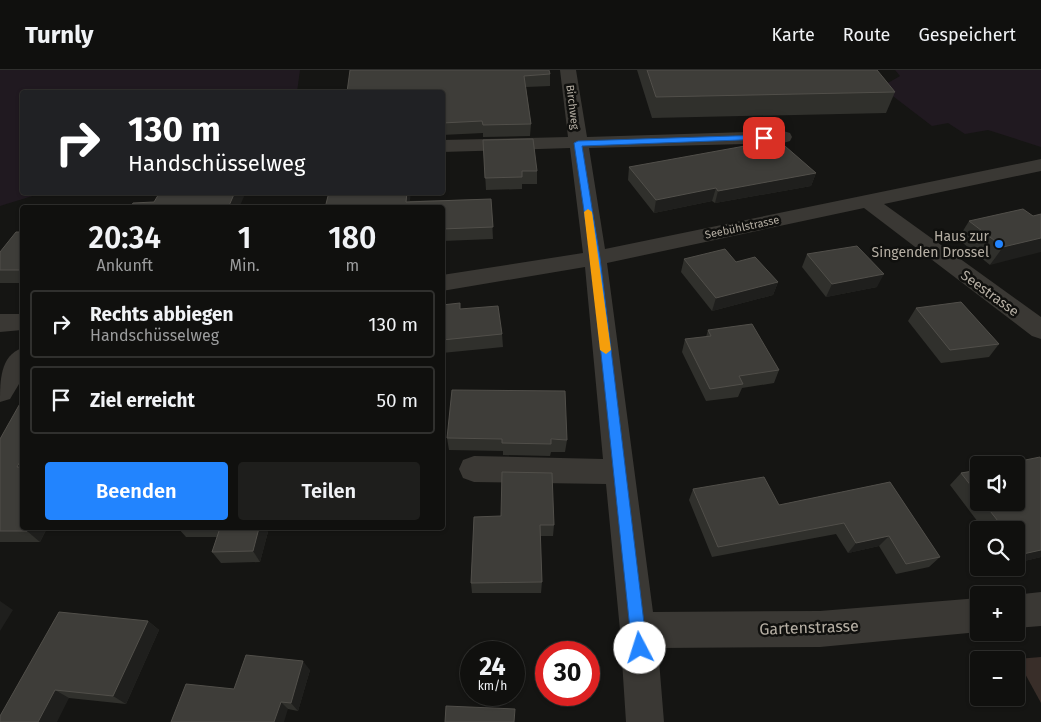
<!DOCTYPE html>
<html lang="de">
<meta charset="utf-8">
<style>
body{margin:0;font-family:"Fira Sans",sans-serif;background:#1e1e1c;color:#f1f3f6;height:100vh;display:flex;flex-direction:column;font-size:19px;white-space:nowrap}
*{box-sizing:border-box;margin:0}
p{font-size:16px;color:#9c9d9e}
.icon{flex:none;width:28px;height:28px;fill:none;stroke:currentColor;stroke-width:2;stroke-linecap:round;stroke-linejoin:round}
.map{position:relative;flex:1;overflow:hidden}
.details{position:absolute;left:20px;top:135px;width:425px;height:325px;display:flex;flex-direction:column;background:#10100e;border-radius:5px;box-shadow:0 1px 4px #0004,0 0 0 1px #30302e}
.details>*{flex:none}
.hud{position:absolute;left:20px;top:20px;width:425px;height:105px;border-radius:5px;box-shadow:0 1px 4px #0004,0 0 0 1px #30302e;background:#202124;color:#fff;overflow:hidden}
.buttons{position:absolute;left:970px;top:386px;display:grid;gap:10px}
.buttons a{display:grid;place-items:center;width:55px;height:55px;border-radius:5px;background:#10100e;box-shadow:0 1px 4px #0004,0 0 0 1px #30302e;font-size:25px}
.speed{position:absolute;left:460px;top:571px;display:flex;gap:10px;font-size:25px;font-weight:700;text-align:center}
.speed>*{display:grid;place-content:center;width:65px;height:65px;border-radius:50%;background:#10100e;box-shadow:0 1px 4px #0004,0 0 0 1px #30302e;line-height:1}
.speed small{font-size:12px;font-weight:400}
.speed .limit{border:8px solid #d22;background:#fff;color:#111}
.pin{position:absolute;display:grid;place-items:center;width:42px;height:42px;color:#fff;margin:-21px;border-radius:10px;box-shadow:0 2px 8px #0006}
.me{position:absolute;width:55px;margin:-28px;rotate:355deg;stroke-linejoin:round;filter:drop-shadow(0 0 4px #0008)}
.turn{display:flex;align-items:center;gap:18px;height:105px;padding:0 25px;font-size:22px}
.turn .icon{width:65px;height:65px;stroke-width:2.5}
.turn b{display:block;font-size:35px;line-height:42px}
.eta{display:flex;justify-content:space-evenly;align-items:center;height:85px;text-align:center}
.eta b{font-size:30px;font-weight:600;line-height:35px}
.button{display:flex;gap:10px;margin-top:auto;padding:10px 25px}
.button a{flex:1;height:58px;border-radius:5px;background:#2284fe;color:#fff;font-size:20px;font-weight:600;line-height:58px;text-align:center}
.button a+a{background:#1e1e1c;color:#f1f3f6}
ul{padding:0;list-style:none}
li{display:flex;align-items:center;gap:15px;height:68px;margin:0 10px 8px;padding:0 15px;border:2px solid #30302e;border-radius:5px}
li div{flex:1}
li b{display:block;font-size:19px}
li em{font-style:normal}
header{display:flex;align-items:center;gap:30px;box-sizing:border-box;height:70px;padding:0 25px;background:#10100e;border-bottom:1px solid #30302e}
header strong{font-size:24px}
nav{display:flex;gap:28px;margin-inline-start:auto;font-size:18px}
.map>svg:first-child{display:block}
</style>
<header>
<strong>Turnly</strong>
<nav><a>Karte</a><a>Route</a><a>Gespeichert</a></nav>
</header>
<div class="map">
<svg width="1041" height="652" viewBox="0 0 1041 652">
<rect width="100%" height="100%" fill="#151513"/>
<g fill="#201920">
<path d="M0 0H300L297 22H22V122L42 123 0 136Z"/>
<path d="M895 0H1041V77L988 60 965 64 948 53 932 56 881 17 900 6Z"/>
</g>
<path fill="#392e29" d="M1041 587V633L1017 589Z"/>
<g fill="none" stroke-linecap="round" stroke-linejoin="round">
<g fill="#3a3834" fill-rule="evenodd">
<path d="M560 0H576L587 67 783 61 790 63 792 67 790 71 783 73 589 78 605 179 1041 89V101L884 134 1041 247V269L1032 266 864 138 607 193 653 542 820 541 979 528V562L820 577 658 578 664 652H626L620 560 606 414 474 412 463 408 459 399 463 390 474 386 603 389 585 197 442 221V205L583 183 570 78 442 82V70L568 67Z"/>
<path d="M0 244H22V260L0 262Z"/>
<path d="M22 278V309L10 329 0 332C0 311 0 286 22 278Z"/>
<path d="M1041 522V556L1016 558V525H1013Z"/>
</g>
</g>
<g fill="#30302c">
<path d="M350 0 550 4V16L526 17 531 54 530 66 483 67V63L442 65V22Z"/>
<path d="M637 0H877L895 22 886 43 652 48Z"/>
<path d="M483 70 537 101V114H522V119L486 120Z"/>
<path d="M629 97 816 103 811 116 715 133 712 131 654 143 628 110Z"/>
<path d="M329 122H411L409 131 491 129 493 169 442 171V138Z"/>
<path d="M1033 146 990 195 958 169 969 151Z"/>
<path d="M22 162V213H0V182Z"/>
<path d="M807 184 877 217 826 227 802 197Z"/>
<path d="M684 189 736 192 778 212 773 225 712 241 681 202Z"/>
<path d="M442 235 460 239 502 264 503 277 442 283Z"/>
<path d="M916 238 999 274 989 287 941 293 908 251Z"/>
<path d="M708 260 779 300 774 313 742 318 738 327 706 331 682 282 685 269 706 267Z"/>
<path d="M447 368 567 370 565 382H551L550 386 503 385V381L449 380Z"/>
<path d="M0 369 22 458H47L40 472H0Z"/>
<path d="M1041 389V487L1016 493V460H984L950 415 961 403 979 400V432H1016Z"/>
<path d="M890 412 940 487 929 497 896 504 879 476 848 483 836 464 712 487 689 430 693 419 779 435Z"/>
<path d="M474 447 554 455 553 466H540L542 512 541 523H472L471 513Z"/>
<path d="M178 458H269L260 492 221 493 212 482 217 467H186Z"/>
<path d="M148 551 159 560 126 634 69 628 0 652Z"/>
<path d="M310 600 298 641 288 639 234 619Z"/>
</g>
<g fill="#1f1f1d">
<path d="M816 103 811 116 715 133 718 121Z"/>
<path d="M716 118 712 131 654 143 656 130Z"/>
<path d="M235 122H246L239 138H228Z"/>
<path d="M407 122H411L409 138 406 132Z"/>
<path d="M1041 168V182L990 195 1003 177Z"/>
<path d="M884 204 877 217 826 227 832 214Z"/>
<path d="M778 212 773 225 712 241 716 228Z"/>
<path d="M22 388V402L17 397Z"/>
<path d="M29 458H47L40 472 27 461Z"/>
<path d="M259 458H269L260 492 253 481Z"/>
<path d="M889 466 879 476 848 483 856 473Z"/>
<path d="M1041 480V487L1016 493V489L1023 484Z"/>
<path d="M0 531 13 540 0 561Z"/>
<path d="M148 551 159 560 126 634 113 626Z"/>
<path d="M303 591 310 600 298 641 291 633Z"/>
<path d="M55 620 69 628 57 652H38Z"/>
<path d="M281 632 288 639 284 652H274Z"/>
</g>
<g fill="#3e3d39" stroke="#514f4a">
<path d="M350 0H549L550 4 524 6 531 54 483 55 482 51 442 53V22H347Z"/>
<path d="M647 0H877L895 22 656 27Z"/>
<path d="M533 69 537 101H522V107L485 108 483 70Z"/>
<path d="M778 70 816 103 718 121 716 118 656 130 629 97Z"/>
<path d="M160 122H235L228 138H130L133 133 154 132Z"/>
<path d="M329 122H407L406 132 491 129 493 157 442 159V138H325Z"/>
<path d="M1023 139 1033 146 1041 144V168L1003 177 969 151Z"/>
<path d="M16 162H22V200H0V182Z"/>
<path d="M857 176 884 204 832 214 807 184Z"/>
<path d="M725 179 736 192 755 187 778 212 716 228 684 189Z"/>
<path d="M961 232 999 274 950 280 916 238Z"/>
<path d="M460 233V239L498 236 502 264 442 270V235Z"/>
<path d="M752 254 779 300 739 306 743 314 710 319 685 269 711 266 708 260Z"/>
<path d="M452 320 565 321 567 370 551 369V374L502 373V369L447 368Z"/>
<path d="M22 330V388L17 397H22V458H29L27 461H0V369Z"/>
<path d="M1040 387 1041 389V480L1023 484 1016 475V460H1005L983 432H1016V395H1001Z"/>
<path d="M979 400V426L961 403Z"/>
<path d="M502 402 552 403 554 455H540L542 512 471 513 474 447 501 446Z"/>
<path d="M764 407 779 435 890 412 940 487 906 494 889 466 856 473 844 453 718 477 693 419Z"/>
<path d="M220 458H259L253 481 212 482Z"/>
<path d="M59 542 148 551 113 626 55 620 38 652H0V646Z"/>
<path d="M246 585 303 591 291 633 281 632 274 652H171L186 614 234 619Z"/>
<path d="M446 636 515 639 514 652H445Z"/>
</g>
<path fill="#2284fe" stroke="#1656a5" d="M764 65 768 68 767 69 582 76 600 188 647 578 645 583 640 586 634 583 632 578 591 188 574 73 578 71Z"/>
<path fill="#f59e0b" d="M588 139 592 142 611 280 606 284 600 280 584 142Z"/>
<circle fill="#2284fe" stroke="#10100e" stroke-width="2" cx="999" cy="174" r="5"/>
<g text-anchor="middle" stroke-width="5" stroke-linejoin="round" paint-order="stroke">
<g font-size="11" fill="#b6afa4" stroke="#10100e">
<text transform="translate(573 37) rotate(83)" y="4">Birchweg</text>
<text transform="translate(742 157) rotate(-12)" y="4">Seebühlstrasse</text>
</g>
<g font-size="14" fill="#b6afa4" stroke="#10100e" text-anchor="end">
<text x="989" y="171">Haus zur<tspan x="989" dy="16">Singenden Drossel</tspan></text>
</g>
<g font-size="14" fill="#b6afa4" stroke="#10100e">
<text transform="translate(990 223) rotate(36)" y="5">Seestrasse</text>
</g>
<g font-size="16" fill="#b6afa4" stroke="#10100e">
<text transform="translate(809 557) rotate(-2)" y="6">Gartenstrasse</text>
</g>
</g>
</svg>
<div class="buttons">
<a><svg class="icon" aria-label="sound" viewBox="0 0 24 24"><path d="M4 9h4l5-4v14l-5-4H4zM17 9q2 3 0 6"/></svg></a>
<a><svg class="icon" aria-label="search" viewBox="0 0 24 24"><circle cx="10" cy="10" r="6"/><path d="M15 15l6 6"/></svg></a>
<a>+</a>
<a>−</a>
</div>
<div class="speed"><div>24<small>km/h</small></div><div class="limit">30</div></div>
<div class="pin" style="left:764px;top:68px;background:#d93025"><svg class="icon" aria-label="arrive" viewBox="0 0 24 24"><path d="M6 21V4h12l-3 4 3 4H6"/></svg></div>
<svg class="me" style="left:640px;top:578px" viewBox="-20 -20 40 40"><circle r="19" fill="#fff"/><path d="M0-13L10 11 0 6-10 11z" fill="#2284fe"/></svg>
<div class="hud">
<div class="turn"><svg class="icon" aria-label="right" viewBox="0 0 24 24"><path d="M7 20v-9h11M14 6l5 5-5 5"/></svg><div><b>130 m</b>Handschüsselweg</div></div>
</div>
<section class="details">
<div class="eta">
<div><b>20:34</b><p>Ankunft</p></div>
<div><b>1</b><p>Min.</p></div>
<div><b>180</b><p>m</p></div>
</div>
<ul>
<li><svg class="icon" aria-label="right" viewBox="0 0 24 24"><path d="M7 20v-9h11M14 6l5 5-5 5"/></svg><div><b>Rechts abbiegen</b><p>Handschüsselweg</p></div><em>130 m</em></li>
<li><svg class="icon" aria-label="arrive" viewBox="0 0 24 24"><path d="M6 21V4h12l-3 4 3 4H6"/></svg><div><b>Ziel erreicht</b></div><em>50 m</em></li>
</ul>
<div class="button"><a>Beenden</a><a>Teilen</a></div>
</section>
</div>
